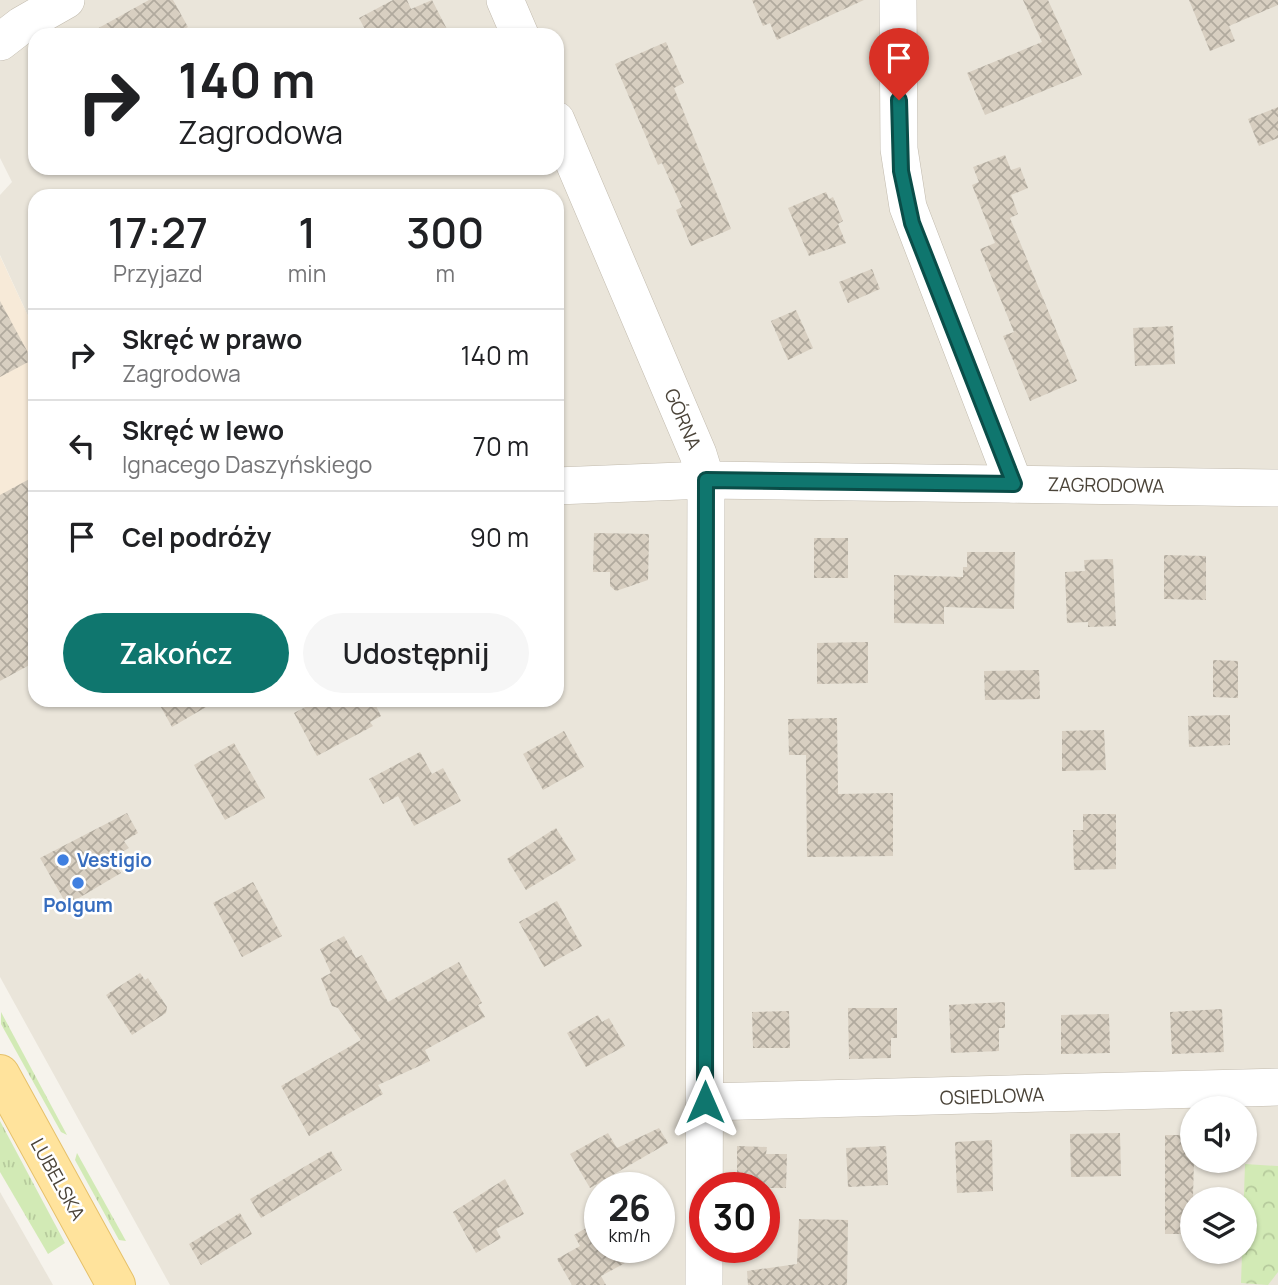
<!DOCTYPE html>
<html lang="pl">
<meta charset="utf-8">
<style>
body{margin:0;font-family:Manrope,sans-serif;background:#f6f6f6;color:#202124;height:100vh;display:flex;flex-direction:column;font-size:26px;white-space:nowrap}
*{box-sizing:border-box;margin:0}
p{font-size:23px;color:#757577}
.icon{flex:none;width:38px;height:38px;fill:none;stroke:currentColor;stroke-width:2;stroke-linecap:round;stroke-linejoin:round}
.map{position:relative;flex:1;overflow:hidden}
.drawer{position:absolute;left:28px;top:189px;width:536px;height:518px;display:flex;flex-direction:column;background:#fff;border-radius:21px;box-shadow:0 2px 5px #0004}
.drawer>*{flex:none}
.guide{position:absolute;left:28px;top:28px;width:536px;height:147px;border-radius:21px;box-shadow:0 2px 5px #0004;background:#fff;color:#202124;overflow:hidden}
.buttons{position:absolute;left:1180px;top:1096px;display:grid;gap:14px}
.buttons a{display:grid;place-items:center;width:77px;height:77px;border-radius:50%;background:#fff;box-shadow:0 2px 5px #0004;font-size:35px}
.speed{position:absolute;left:584px;top:1172px;display:flex;gap:14px;font-size:35px;font-weight:700;text-align:center}
.speed>*{display:grid;place-content:center;width:91px;height:91px;border-radius:50%;background:#fff;box-shadow:0 2px 5px #0004;line-height:1}
.speed small{font-size:18px;font-weight:400}
.speed .limit{border:10px solid #d22;background:#fff;color:#111}
.pin{position:absolute;display:grid;place-items:center;width:60px;height:60px;color:#fff;margin:-72px -30px;border-radius:50% 50% 50% 0;rotate:-45deg;box-shadow:0 0 7px #0007}
.pin .icon{rotate:45deg}
.me{position:absolute;width:77px;margin:-38px;rotate:0deg;stroke-linejoin:round;filter:drop-shadow(0 0 5px #0008)}
.turn{display:flex;align-items:center;gap:24px;height:147px;padding:0 35px;font-size:32px}
.turn .icon{width:91px;height:91px;stroke-width:2.5}
.turn b{display:block;font-size:49px;line-height:60px}
.eta{display:flex;justify-content:space-evenly;align-items:center;height:119px;text-align:center}
.eta b{font-size:42px;font-weight:600;line-height:49px}
.cta{display:flex;gap:14px;margin-top:auto;padding:14px 35px}
.cta a{flex:1;height:80px;border-radius:42px;background:#0f766e;color:#fff;font-size:28px;font-weight:600;line-height:80px;text-align:center}
.cta a+a{background:#f6f6f6;color:#202124}
ul{padding:0;list-style:none}
li{display:flex;align-items:center;gap:21px;height:91px;padding:0 35px;border-top:2px solid #e0e0e0}
li div{flex:1}
li b{display:block;font-size:26px}
li em{font-style:normal}
.map>svg:first-child{display:block}
</style>
<div class="map">
<svg width="1278" height="1285" viewBox="0 0 1278 1285">
<defs>
<pattern id="grass-tufts" width="24" height="20" patternUnits="userSpaceOnUse" patternTransform="scale(1.75)"><rect width="24" height="20" fill="#d2eab5"/><path d="M3 7l-1-3M5 7V3M7 7l1-3M15 17l-1-3M17 17v-4M19 17l1-3" fill="none" stroke="#b6ca9c"/></pattern>
<pattern id="park-crowns" width="20" height="18" patternUnits="userSpaceOnUse" patternTransform="scale(1.75)"><rect width="20" height="18" fill="#d2eab5"/><path d="M2 6a3 3 0 1 1 6 0M12 15a3 3 0 1 1 6 0" fill="none" stroke="#b6ca9c"/></pattern>
<pattern id="building-cross-hatch" width="8" height="8" patternUnits="userSpaceOnUse" patternTransform="scale(1.75)"><rect width="8" height="8" fill="#d8cfc1"/><path d="M0 0l8 8M0 8l8-8" fill="none" stroke="#b1aa9e"/></pattern>
</defs>
<rect width="100%" height="100%" fill="#f6f3ec"/>
<g fill="#eae5da" fill-rule="evenodd">
<path d="M0 0H1278V1285H170L0 977V668L35 648V700H556V196H35V331L0 255V195L12 182 0 158ZM35 35H556V168H35ZM1192 1108H1244V1160H1192ZM600 1188H660V1248H600ZM705 1188H765V1248H705ZM1192 1199H1244V1251H1192Z"/>
<path d="M0 1192 53 1285H0Z"/>
</g>
<path fill="#f7ead8" d="M0 256 35 331V648L0 668Z"/>
<g fill="url(#grass-tufts)">
<path d="M1 1012 67 1135 61 1132 1 1024Z"/>
<path d="M0 1121 65 1243 48 1254 0 1172Z"/>
<path d="M77 1153 126 1241 119 1240 75 1160Z"/>
</g>
<path fill="url(#park-crowns)" d="M1245 1164 1278 1166V1272L1268 1285 1241 1283Z"/>
<g fill="url(#building-cross-hatch)">
<path d="M149 0H173L188 27 173 35H86Z"/>
<path d="M393 0H407L411 9 432 0 450 35H368L359 18Z"/>
<path d="M752 0H864L777 40 770 23 763 26Z"/>
<path d="M1023 0H1048L1082 75 985 115 967 73 1042 42Z"/>
<path d="M1189 0H1278V5L1229 26 1235 41 1210 51Z"/>
<path d="M666 42 684 83 674 88 731 229 691 246 676 210 682 207 662 163 658 165 615 64Z"/>
<path d="M1278 107V138L1259 146 1248 119Z"/>
<path d="M1005 155 1011 170 1020 167 1028 188 1011 195 1018 214 1010 218 1077 381 1030 401 1003 336 1014 332 980 249 995 243 972 185 979 182 973 167Z"/>
<path d="M826 192 829 199 833 197 843 221 838 224 846 243 809 256 788 208Z"/>
<path d="M872 269 880 289 848 303 839 282Z"/>
<path d="M0 301 32 360 0 377Z"/>
<path d="M796 310 813 348 788 360 771 321Z"/>
<path d="M1173 326 1175 364 1135 366 1133 328Z"/>
<path d="M35 476V662L0 681V495Z"/>
<path d="M594 533 649 534 648 580 616 591 610 586V572H593Z"/>
<rect x="814" y="538" width="34" height="40"/>
<path d="M967 552H1015L1014 609 944 607V624L894 623V575L963 577V567H967Z"/>
<path d="M1164 555 1206 556V600L1164 599Z"/>
<path d="M1113 559 1116 626 1088 627V622L1067 623 1065 572 1085 571 1084 560Z"/>
<path d="M868 642V683L817 684V643Z"/>
<path d="M1213 660 1238 661V698L1213 697Z"/>
<path d="M1039 670 1040 699 985 700 984 671Z"/>
<path d="M157 700H218L172 727Z"/>
<path d="M319 700H373L381 716 370 722 373 726 317 756 294 713Z"/>
<path d="M1230 715V745L1189 747 1188 716Z"/>
<path d="M837 718 838 794 893 793V856L807 857 806 755H789L788 719Z"/>
<path d="M1104 730 1106 770 1062 771V731Z"/>
<path d="M564 731 584 767 543 790 523 754Z"/>
<path d="M234 743 265 798 225 820 194 765Z"/>
<path d="M420 752 432 774 443 768 461 801 414 826 398 796 383 804 369 779Z"/>
<path d="M127 813 138 833 124 841 129 848 112 858 121 873 67 905 40 858Z"/>
<path d="M1083 814H1116V869L1074 870 1073 830H1083Z"/>
<path d="M556 828 576 860 526 890 507 859Z"/>
<path d="M253 882 282 936 242 957 213 903Z"/>
<path d="M557 901 582 946 544 967 519 922Z"/>
<path d="M344 936 356 958 362 955 388 1002 459 962 482 1003 478 1005 485 1017 425 1050 430 1061 378 1085 383 1094 309 1136 281 1086 361 1040 338 1008 332 1006 321 978 331 973 320 949Z"/>
<path d="M140 973 145 980 148 978 167 1007 166 1013 132 1035 106 995Z"/>
<path d="M1005 1002V1028H999V1051L951 1053 949 1005Z"/>
<path d="M848 1008H897V1038H891V1058L849 1059Z"/>
<path d="M1222 1009 1224 1052 1172 1054 1170 1012Z"/>
<path d="M789 1011 790 1048H753L752 1012Z"/>
<path d="M1109 1014 1110 1053 1061 1054V1015Z"/>
<path d="M598 1015 602 1022 609 1018 625 1046 586 1067 567 1033Z"/>
<path d="M659 1128 668 1143 590 1188 570 1154 608 1133 617 1148Z"/>
<path d="M1120 1133 1121 1176 1071 1177 1070 1134Z"/>
<path d="M1165 1135H1192V1160H1194L1192 1234H1165Z"/>
<path d="M992 1140 993 1191 957 1193 955 1142Z"/>
<path d="M737 1146 767 1147 766 1154H787L786 1188H737Z"/>
<path d="M886 1146 888 1185 848 1187 846 1148Z"/>
<path d="M331 1151 342 1170 261 1218 250 1199Z"/>
<path d="M505 1179 524 1214 496 1229 501 1238 476 1253 453 1212Z"/>
<path d="M240 1213 252 1234 201 1265 189 1244Z"/>
<path d="M799 1219 848 1220 847 1285H748L747 1271 797 1264Z"/>
<path d="M600 1220V1248H653L601 1276 606 1285H572L557 1259 580 1246 574 1235Z"/>
</g>
<g fill="none" stroke-linecap="round" stroke-linejoin="round">
<g stroke="#c2bbae" stroke-width="38">
<g id="minor">
<path d="M505 0 520 35"/>
<path d="M898 0 899 149 908 207 1014 484"/>
<path d="M0 42 22 25 66 0"/>
<path d="M556 120 698 454 706 480 704 1285"/>
<path d="M556 486 706 480 1278 488"/>
<path d="M705 1102 1278 1087"/>
</g>
</g>
<g stroke="#e6c16a" stroke-width="40">
<path id="major" d="M0 1074 116 1285"/>
</g>
<use href="#minor" stroke="#fff" stroke-width="37"/>
<use href="#major" stroke="#ffe39c" stroke-width="38"/>
</g>
<g fill="none" stroke-linecap="round" stroke-linejoin="round">
<g stroke="#0a4d48" stroke-width="18">
<path id="route" d="M705 1102 706 480 1014 484 912 223 901 171 899 100"/>
</g>
<use href="#route" stroke="#0f766e" stroke-width="12"/>
</g>
<g fill="#3f7fe0" stroke="#fff" stroke-width="2.5">
<circle cx="63" cy="860" r="7"/>
<circle cx="78" cy="883" r="7"/>
</g>
<g text-anchor="middle" stroke-width="5" stroke-linejoin="round" paint-order="stroke">
<g font-size="19" fill="#4b4439" stroke="#fff">
<text transform="translate(683 419) rotate(67)" y="7">GÓRNA</text>
<text transform="translate(1106 485) rotate(1)" y="7">ZAGRODOWA</text>
<text transform="translate(992 1096) rotate(-2)" y="7">OSIEDLOWA</text>
<text transform="translate(58 1179) rotate(61)" y="7">LUBELSKA</text>
</g>
<g font-size="19" font-weight="bold" fill="#366cbe" stroke="#fff" text-anchor="start">
<text x="77" y="867">Vestigio</text>
<text x="78" y="912" text-anchor="middle">Polgum</text>
</g>
</g>
</svg>
<div class="buttons">
<a><svg class="icon" aria-label="sound" viewBox="0 0 24 24"><path d="M4 9h4l5-4v14l-5-4H4zM17 9q2 3 0 6"/></svg></a>
<a><svg class="icon" aria-label="layers" viewBox="0 0 24 24"><path d="M12 4l9 5-9 5-9-5zM3 14l9 5 9-5"/></svg></a>
</div>
<div class="speed"><div>26<small>km/h</small></div><div class="limit">30</div></div>
<div class="pin" style="left:899px;top:100px;background:#d93025"><svg class="icon" aria-label="arrive" viewBox="0 0 24 24"><path d="M6 21V4h12l-3 4 3 4H6"/></svg></div>
<svg class="me" style="left:705px;top:1102px" viewBox="-20 -20 40 40"><path d="M0-17L14 15 0 8-14 15z" fill="#0f766e" stroke="#fff" stroke-width="4"/></svg>
<div class="guide">
<div class="turn"><svg class="icon" aria-label="right" viewBox="0 0 24 24"><path d="M7 20v-9h11M14 6l5 5-5 5"/></svg><div><b>140 m</b>Zagrodowa</div></div>
</div>
<section class="drawer">
<div class="eta">
<div><b>17:27</b><p>Przyjazd</p></div>
<div><b>1</b><p>min</p></div>
<div><b>300</b><p>m</p></div>
</div>
<ul>
<li><svg class="icon" aria-label="right" viewBox="0 0 24 24"><path d="M7 20v-9h11M14 6l5 5-5 5"/></svg><div><b>Skręć w prawo</b><p>Zagrodowa</p></div><em>140 m</em></li>
<li><svg class="icon" aria-label="left" viewBox="0 0 24 24"><path d="M17 20v-9H6M10 6l-5 5 5 5"/></svg><div><b>Skręć w lewo</b><p>Ignacego Daszyńskiego</p></div><em>70 m</em></li>
<li><svg class="icon" aria-label="arrive" viewBox="0 0 24 24"><path d="M6 21V4h12l-3 4 3 4H6"/></svg><div><b>Cel podróży</b></div><em>90 m</em></li>
</ul>
<div class="cta"><a>Zakończ</a><a>Udostępnij</a></div>
</section>
</div>
